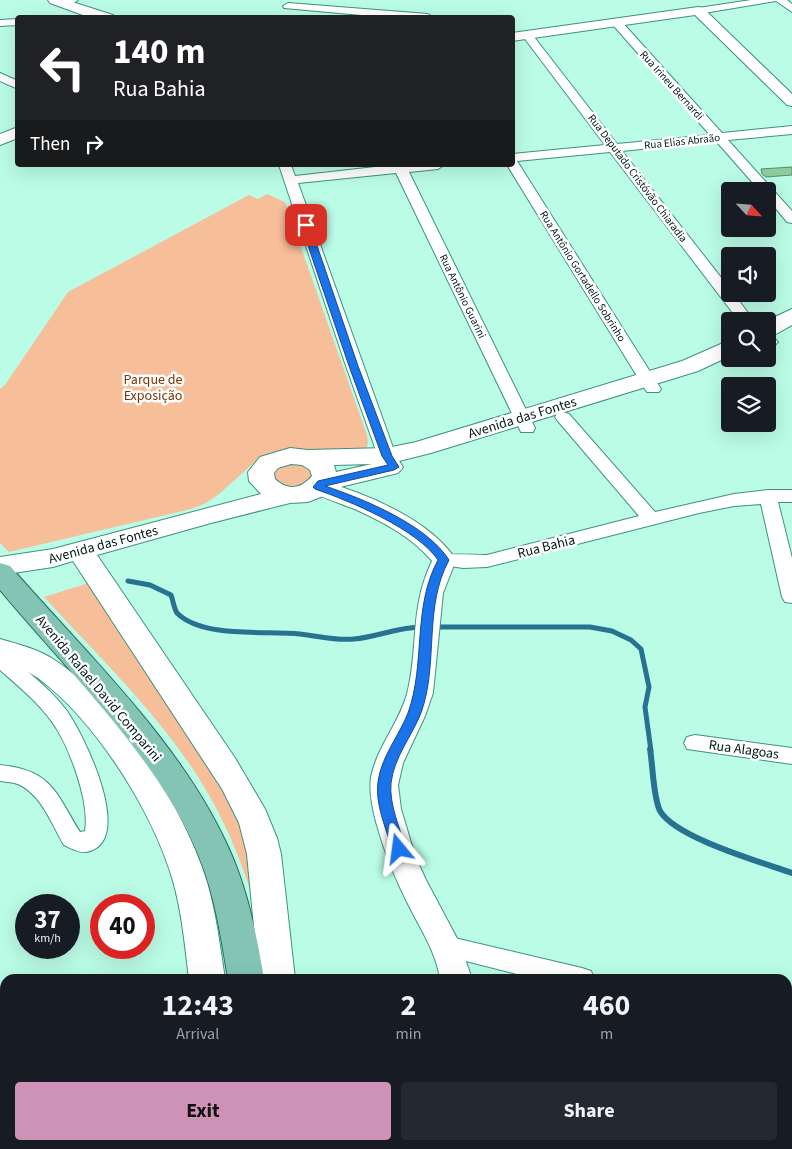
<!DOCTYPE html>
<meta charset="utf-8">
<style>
body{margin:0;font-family:"Source Sans 3",sans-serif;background:#242831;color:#f1f3f6;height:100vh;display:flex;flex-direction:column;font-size:19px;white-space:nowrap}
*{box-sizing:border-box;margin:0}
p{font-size:16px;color:#9ea1a6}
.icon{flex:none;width:28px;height:28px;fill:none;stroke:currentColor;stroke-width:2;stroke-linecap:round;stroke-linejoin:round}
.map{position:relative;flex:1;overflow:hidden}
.side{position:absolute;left:0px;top:974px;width:792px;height:176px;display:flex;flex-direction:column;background:#171b24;border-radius:15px 15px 0 0;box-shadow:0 5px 20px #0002}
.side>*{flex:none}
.guide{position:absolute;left:15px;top:15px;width:500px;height:152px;border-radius:5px;box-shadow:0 5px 20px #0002;background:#202124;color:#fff;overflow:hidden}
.needle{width:32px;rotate:116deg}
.controls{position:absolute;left:721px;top:182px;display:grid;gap:10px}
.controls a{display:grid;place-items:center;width:55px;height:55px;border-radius:5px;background:#171b24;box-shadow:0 5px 20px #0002;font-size:25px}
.speed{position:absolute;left:15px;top:894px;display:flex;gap:10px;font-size:25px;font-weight:700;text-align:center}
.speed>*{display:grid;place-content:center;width:65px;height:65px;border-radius:50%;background:#171b24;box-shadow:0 5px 20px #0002;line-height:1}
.speed small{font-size:12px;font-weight:400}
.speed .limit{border:8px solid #d22;background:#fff;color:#111}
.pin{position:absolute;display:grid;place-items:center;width:42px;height:42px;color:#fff;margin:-21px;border-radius:10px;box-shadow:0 2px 8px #0006}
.me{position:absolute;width:55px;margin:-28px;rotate:344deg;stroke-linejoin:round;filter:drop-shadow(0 0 4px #0008)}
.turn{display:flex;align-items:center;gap:18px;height:105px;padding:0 15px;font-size:22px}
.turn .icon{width:65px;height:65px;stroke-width:2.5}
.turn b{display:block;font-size:35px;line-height:42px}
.then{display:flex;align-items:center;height:48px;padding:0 15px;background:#0003;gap:10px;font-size:19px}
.eta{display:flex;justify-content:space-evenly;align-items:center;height:85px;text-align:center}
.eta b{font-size:30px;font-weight:700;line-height:35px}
.button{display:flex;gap:10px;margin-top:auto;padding:10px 15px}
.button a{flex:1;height:58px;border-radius:5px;background:#ce92b6;color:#111;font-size:20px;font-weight:700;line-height:58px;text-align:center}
.button a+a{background:#242831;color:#f1f3f6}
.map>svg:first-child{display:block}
</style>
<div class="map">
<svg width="792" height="1149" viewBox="0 0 792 1149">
<rect width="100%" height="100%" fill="#bafce6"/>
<g fill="#f7be9a">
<path d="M267 194 285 202 367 435 368 443 366 449 347 453 306 449 272 454 256 461 219 494 206 503 191 509 9 552 0 543V389L5 385 68 292 249 195 258 199Z"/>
<path d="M290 463 308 466 313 477C296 490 291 490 273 479L274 471Z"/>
<path d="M95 581 246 819 266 939C251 890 235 840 209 795 168 723 100 658 44 597Z"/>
</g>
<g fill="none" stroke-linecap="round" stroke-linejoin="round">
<g stroke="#277290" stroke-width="5">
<path d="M128 581 150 585 171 595C173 600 174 609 177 613 203 639 267 630 300 634 319 636 335 641 354 639 377 637 398 627 422 627"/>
<path d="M433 627H590L612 631 631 640 641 649 649 687 645 707 651 751"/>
</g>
<path stroke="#277290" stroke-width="6" d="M650 749C653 766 653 797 660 811 676 838 761 862 792 873"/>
</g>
<path fill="#8ecc9f" stroke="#528e65" d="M792 167V175L766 177 762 174 761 169Z"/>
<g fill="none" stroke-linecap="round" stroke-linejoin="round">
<g stroke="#3d927b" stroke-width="2">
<g id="minor">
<path d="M54 0H78C73 5 61 5 54 3Z"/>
<path d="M751 0H787L792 4V12L776 1 698 14 693 11 698 8Z"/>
<path d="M288 3 428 14 433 17 394 18 284 8 283 6Z"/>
<path d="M18 19V25L0 26V20Z"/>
<path d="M617 20 621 21 722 133 792 126V134L728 140 792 211V223L787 222 768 199V191H760L716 141 622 151 730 289V294H734L754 321H739L610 152 517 161 661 389 659 392H647L645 389 507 165H512V154L605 145 522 35 527 32 531 33 617 144 710 135 613 25 612 23 613 21Z"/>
<path d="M0 73 18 81V89L0 81Z"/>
<path d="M279 165H291L295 176 393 165H444L438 169 409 172 535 428 533 432H521L519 428 396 173 298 183 396 456 403 467 400 471 394 472 388 471 378 456 346 366Z"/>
<path d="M768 335 773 337 778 342 775 345 768 346Z"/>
<path d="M563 412 569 414 655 512 734 494 768 490H792V502H778L792 558V603L785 602 782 597 761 504 734 506 699 513 487 567 463 568 437 564 435 560 437 556C449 553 473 555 487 555L639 516 557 420 555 417 557 414Z"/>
<path d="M0 651 7 653C27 672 51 689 67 711 84 735 137 843 86 852 79 853 70 848 64 845 52 825 42 796 20 785 14 782 6 782 0 781V765C52 770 56 793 80 832L85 831C90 802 69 745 52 722 38 702 18 686 0 670Z"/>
<path d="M695 735 792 748V764L687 749 684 743 687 737Z"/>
<path d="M446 936 582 968 591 971 594 979H537L446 956 437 953 434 946 437 939Z"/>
<path d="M788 1019 792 1020V1044L788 1042Z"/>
<path d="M611 1145H639L640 1149H612Z"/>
</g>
</g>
<g stroke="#3d927b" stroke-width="2">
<g id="tertiary">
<path d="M48 0H66L113 15 114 18H91L50 3Z"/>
<path d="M698 7 703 8 792 94V106L787 105 695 15 512 41V33Z"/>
<path d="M18 127V138L0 145V134Z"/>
<path d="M318 480C363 492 430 519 456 560L443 593 433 693 425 716 403 763 398 785 401 809 415 856 426 880 460 944 472 979H440C436 952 421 930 409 906 395 879 384 851 376 822 372 807 369 792 371 777 377 747 399 723 407 694 419 647 409 609 432 561 413 538 385 523 359 511 347 505 313 496 307 487L310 482Z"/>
</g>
</g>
<g stroke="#3d927b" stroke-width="2">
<g id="secondary">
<path d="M792 309V325L776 334 768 336V321H766Z"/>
<path d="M730 340V356L698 371 431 453 395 462 398 463 402 468 398 473 328 490 323 496 308 502 290 503 211 523 97 555 235 758 265 809 277 838 281 854 295 979H259L247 854 239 823 222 789 73 561 53 567 0 575V557L53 549 261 494 249 481 248 472 260 457 290 448 308 450 387 448 416 442 682 361ZM291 464 302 465 310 470 312 476C301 489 288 491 275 479L274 473 278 468ZM372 464 336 472 334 465Z"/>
<path d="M0 639C18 644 37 649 53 659 116 698 186 812 207 882 216 913 220 946 225 979H189C185 946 182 913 173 881 153 812 96 721 38 678 26 670 13 664 0 660Z"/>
<path d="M175 1145H215L214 1149H174Z"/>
<path d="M277 1145H321L319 1149H275Z"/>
</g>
</g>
<g stroke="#206e5b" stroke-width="2">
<g id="primary">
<path d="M0 563 10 566C88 656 186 746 233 858 249 897 257 937 264 979H228C221 937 215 896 199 857 159 758 68 672 0 590Z"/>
<path d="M215 1145H255L254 1149H214Z"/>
</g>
</g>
<use href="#minor" fill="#fff" fill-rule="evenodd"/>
<use href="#tertiary" fill="#fff" fill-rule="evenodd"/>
<use href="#secondary" fill="#fff" fill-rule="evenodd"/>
<use href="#primary" fill="#83c4b4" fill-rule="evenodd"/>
</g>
<path fill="#1a73e8" stroke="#114b97" d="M303 223 310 225 358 366 392 456 399 467 394 470 325 486C364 499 427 525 449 560 423 608 439 663 421 713 412 736 394 757 391 783 389 805 400 828 406 849L404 853 399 855 394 853 392 849C386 828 375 804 378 782 381 757 399 736 408 713 426 663 412 608 438 560 417 529 350 501 315 489L313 487 318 481 388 465 382 456 349 366 301 225Z"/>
<g text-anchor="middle" stroke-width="5" stroke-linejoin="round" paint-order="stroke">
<g font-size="11" fill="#011a13" stroke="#fff">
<text transform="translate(672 85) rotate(48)" y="4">Rua Irineu Bernardi</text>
<text transform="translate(682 141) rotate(-6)" y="4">Rua Elias Abraão</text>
<text transform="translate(638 178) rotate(53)" y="4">Rua Deputado Cristóvão Chiaradia</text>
<text transform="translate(583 276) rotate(58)" y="4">Rua Antônio Gortadello Sobrinho</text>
<text transform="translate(463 296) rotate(64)" y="4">Rua Antônio Guarini</text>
</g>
<g font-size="14" fill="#753806" stroke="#fff">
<text x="153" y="384">Parque de<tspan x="153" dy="16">Exposição</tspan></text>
</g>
<g font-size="14" fill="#011a13" stroke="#fff">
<text transform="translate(522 417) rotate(-17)" y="5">Avenida das Fontes</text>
<text transform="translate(103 544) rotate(-15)" y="5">Avenida das Fontes</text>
<text transform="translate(546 546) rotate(-14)" y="5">Rua Bahia</text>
<text transform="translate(99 688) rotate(50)" y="5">Avenida Rafael David Comparini</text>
<text transform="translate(744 749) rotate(8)" y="5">Rua Alagoas</text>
</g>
</g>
</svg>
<div class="controls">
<a><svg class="needle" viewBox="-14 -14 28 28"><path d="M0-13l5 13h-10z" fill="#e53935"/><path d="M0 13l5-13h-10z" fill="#9ea1a6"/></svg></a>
<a><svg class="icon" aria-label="sound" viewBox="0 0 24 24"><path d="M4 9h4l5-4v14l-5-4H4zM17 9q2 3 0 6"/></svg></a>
<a><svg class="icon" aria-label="search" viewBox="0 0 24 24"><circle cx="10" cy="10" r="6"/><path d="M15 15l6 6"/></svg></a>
<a><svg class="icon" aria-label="layers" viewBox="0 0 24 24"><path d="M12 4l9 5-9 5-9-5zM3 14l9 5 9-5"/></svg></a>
</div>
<div class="speed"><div>37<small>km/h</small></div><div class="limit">40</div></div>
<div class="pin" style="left:306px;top:225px;background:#d93025"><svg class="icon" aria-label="arrive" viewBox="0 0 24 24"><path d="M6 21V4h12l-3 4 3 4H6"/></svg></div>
<svg class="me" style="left:399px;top:849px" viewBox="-20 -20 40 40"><path d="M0-17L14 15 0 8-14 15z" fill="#1a73e8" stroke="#fff" stroke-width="4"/></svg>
<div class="guide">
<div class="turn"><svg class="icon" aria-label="left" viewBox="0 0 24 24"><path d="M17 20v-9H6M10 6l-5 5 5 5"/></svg><div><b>140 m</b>Rua Bahia</div></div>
<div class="then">Then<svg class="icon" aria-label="right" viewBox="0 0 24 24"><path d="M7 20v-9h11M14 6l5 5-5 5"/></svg></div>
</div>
<section class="side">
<div class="eta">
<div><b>12:43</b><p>Arrival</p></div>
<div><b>2</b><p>min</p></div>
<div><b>460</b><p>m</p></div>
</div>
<div class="button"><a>Exit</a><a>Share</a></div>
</section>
</div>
